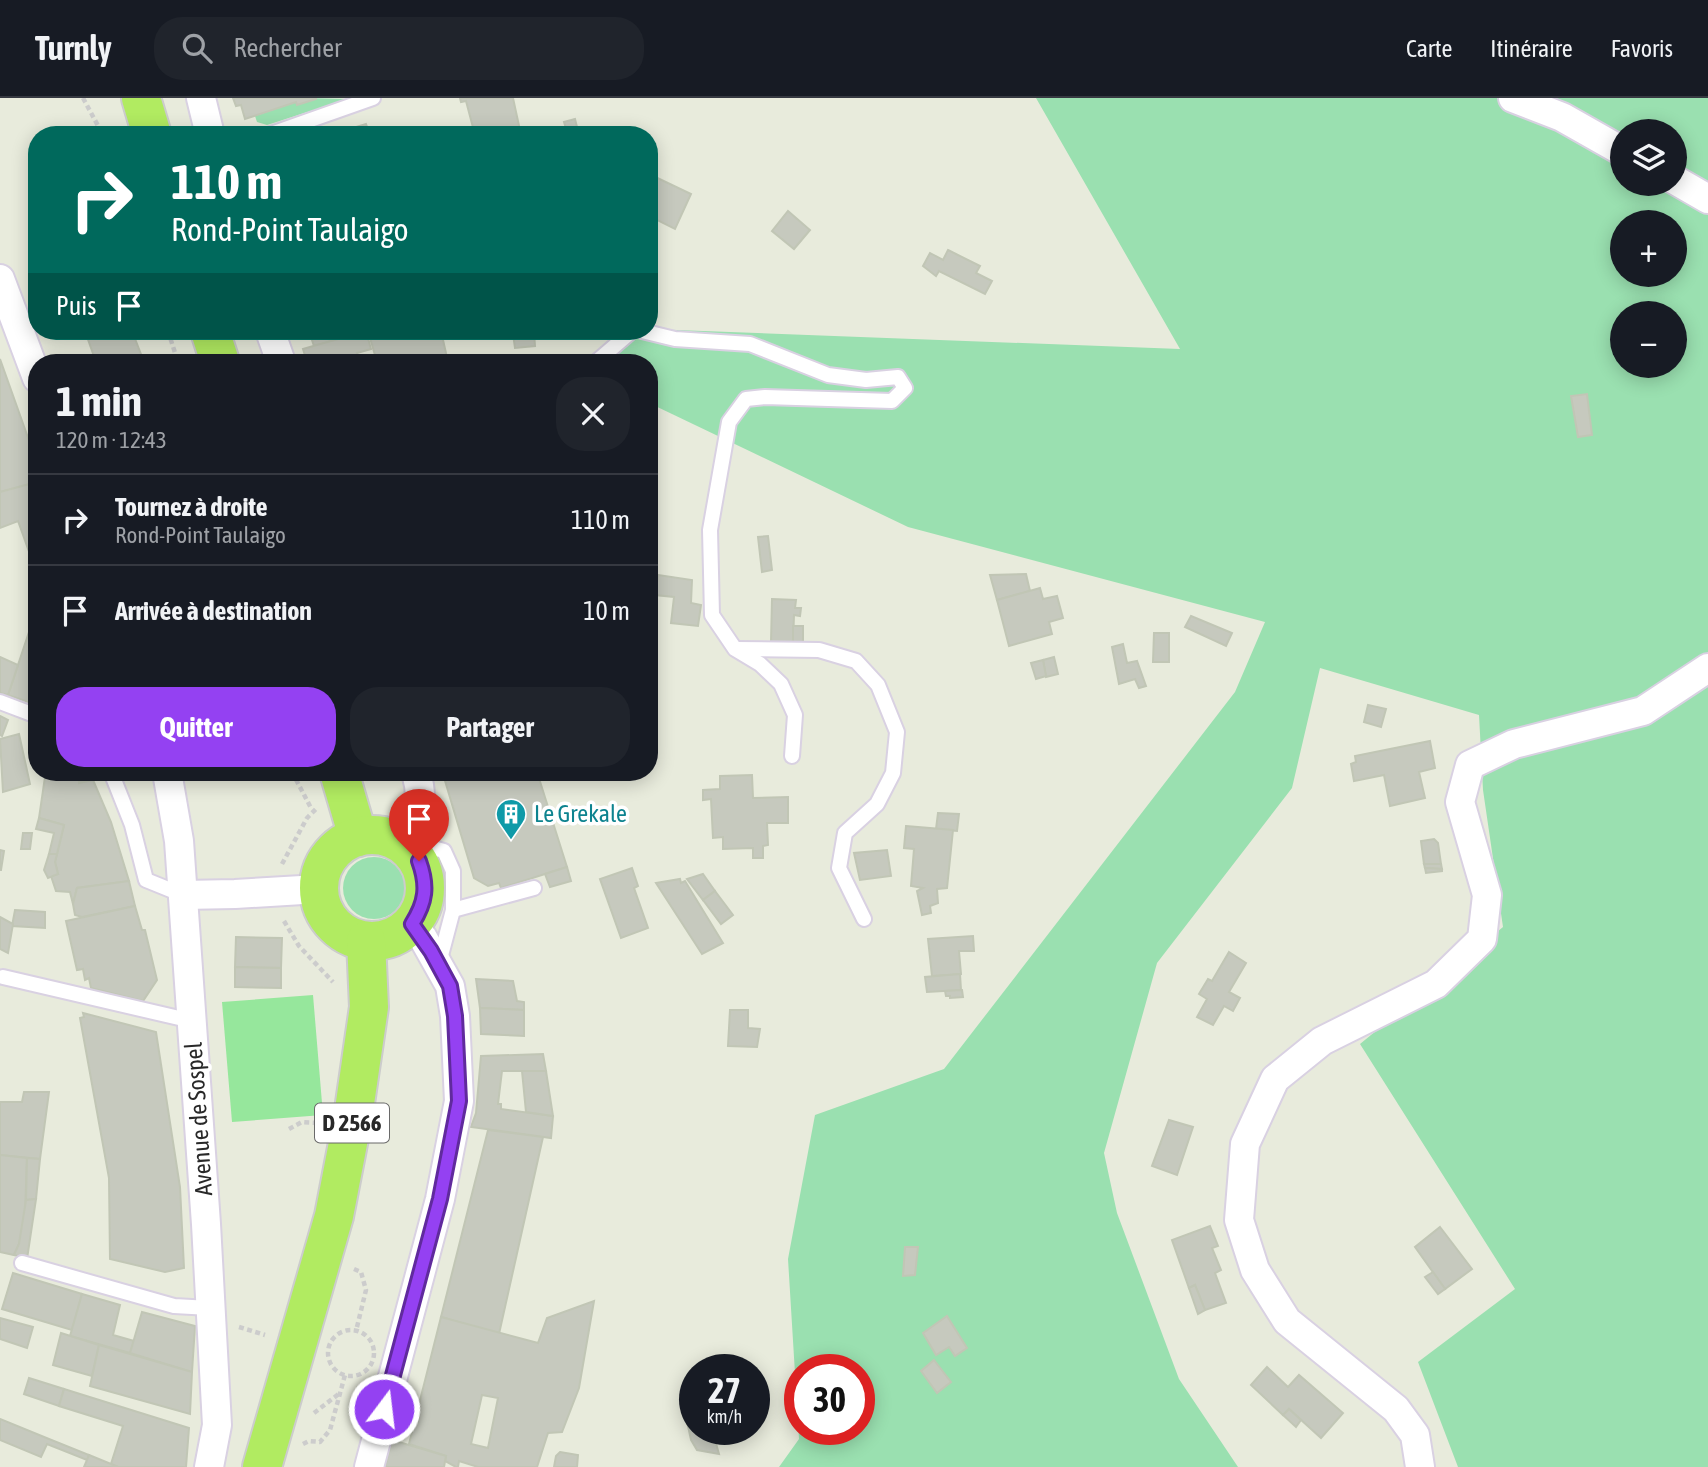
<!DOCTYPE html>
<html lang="fr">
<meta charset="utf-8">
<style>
body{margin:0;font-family:"Asap Condensed",sans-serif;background:#20242c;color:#f1f3f6;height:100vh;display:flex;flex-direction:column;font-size:26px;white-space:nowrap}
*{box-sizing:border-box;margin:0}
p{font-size:23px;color:#9ea1a6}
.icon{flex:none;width:38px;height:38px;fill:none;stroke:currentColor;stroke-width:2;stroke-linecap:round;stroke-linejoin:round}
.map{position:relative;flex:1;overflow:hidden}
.details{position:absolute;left:28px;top:256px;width:630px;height:427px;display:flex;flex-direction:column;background:#171b24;border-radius:28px;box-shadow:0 4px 18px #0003}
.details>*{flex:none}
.top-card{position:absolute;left:28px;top:28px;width:630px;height:214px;border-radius:28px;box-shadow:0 4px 18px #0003;background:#00695c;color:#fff;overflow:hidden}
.tools{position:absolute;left:1610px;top:21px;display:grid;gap:14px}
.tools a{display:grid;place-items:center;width:77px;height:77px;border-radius:50%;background:#171b24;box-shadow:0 4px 18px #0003;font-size:35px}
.speed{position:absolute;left:679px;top:1256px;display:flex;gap:14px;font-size:35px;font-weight:700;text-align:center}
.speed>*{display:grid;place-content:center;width:91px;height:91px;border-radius:50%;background:#171b24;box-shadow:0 4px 18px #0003;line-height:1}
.speed small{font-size:18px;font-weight:400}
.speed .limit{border:10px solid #d22;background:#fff;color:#111}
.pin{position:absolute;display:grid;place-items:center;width:60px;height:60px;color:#fff;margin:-72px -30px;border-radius:50% 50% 50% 0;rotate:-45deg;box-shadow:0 0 7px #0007}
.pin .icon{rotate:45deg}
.me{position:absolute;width:77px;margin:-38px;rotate:15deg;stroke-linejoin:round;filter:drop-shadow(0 0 5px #0008)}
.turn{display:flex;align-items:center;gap:24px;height:147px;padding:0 28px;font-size:32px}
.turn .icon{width:91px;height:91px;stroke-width:2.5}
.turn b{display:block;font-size:49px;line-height:60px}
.then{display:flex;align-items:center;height:66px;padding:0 28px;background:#0003;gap:14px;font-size:26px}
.round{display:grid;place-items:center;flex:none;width:74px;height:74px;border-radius:28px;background:#20242c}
.summary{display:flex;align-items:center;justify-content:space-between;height:119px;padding:0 28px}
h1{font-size:42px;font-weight:700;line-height:52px}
.cta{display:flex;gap:14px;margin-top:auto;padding:14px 28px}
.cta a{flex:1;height:80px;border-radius:28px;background:#9441f2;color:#fff;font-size:28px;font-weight:700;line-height:80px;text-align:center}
.cta a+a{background:#20242c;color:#f1f3f6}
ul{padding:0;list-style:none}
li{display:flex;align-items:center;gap:21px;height:91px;padding:0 28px;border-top:2px solid #363941}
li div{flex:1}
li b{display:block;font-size:26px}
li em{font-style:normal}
header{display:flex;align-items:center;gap:42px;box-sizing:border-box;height:98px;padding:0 35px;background:#171b24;border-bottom:2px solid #363941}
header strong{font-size:33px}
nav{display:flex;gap:38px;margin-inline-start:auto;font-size:24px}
.search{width:490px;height:63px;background:#20242c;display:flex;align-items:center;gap:18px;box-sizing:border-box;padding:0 24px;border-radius:28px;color:#9ea1a6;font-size:26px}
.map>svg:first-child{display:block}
</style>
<header>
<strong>Turnly</strong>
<div class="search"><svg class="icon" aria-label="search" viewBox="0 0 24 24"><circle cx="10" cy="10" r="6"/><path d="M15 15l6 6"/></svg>Rechercher</div>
<nav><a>Carte</a><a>Itinéraire</a><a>Favoris</a></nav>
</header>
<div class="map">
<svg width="1708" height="1369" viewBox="0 0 1708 1369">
<rect width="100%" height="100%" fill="#e8ebdc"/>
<g fill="#9ae0b0" fill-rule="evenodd">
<path d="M308 0 348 1 267 27 257 24 255 18Z"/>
<path d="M1036 0H1708V1369H1458L1418 1264 1515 1191 1360 946 1503 829 1483 692 1479 617 1320 570 1292 690 1157 865 1104 1055 1117 1115 1179 1281 1238 1369H779L799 1341 788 1161 815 1017 944 971 1235 594 1265 524 908 429 649 305V264H613L614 233 649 231 1180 251ZM1622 33H1675V86H1622ZM1622 124H1675V177H1622ZM1622 215H1675V268H1622ZM800 1272H859V1332H800Z"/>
<circle cx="374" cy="790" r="31"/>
</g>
<path fill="#96e79c" d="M313 897 323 1017 232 1024 222 904Z"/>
<g fill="#c6c9be" stroke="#c1c6b5" stroke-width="2" fill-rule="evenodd">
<path d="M233 0H316V1L297 7 296 4 245 21 241 7 236 8Z"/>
<path d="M460 0H513L521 37H475L466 3 461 4Z"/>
<path d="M575 21 578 33 575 37H568L564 24Z"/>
<path d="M366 26 370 37H330Z"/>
<path d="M649 76 691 96 675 131 649 118Z"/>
<path d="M788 113 810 132 794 151 772 133Z"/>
<path d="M948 152 980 168 976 175 992 183 985 196 939 173 936 178 923 168 930 155 943 162Z"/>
<path d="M85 233H132L144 264H96Z"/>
<path d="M309 233H367L314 248Z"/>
<path d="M366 233 371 251 357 255 359 263 307 264 303 251Z"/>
<path d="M368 233H441L448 264H377Z"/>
<path d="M534 234 535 248 515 250 513 236Z"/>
<path d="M0 261 37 365V384L0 394Z"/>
<path d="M1587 296 1592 337 1578 339 1571 298Z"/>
<path d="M37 384V476L18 423 0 430V394Z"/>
<path d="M768 438 772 472 762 474 758 439Z"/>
<path d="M1026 476 1030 493 997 502 990 477Z"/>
<path d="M658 477 692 482 691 505 701 507 698 528 671 525 674 499 655 497Z"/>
<path d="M1040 490 1043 501 1057 498 1063 520 1049 524 1052 536 1009 548 997 502Z"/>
<path d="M772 501 796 502 795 510H801L800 518 794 517 793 545 771 544Z"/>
<path d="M37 510V607L8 597Z"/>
<path d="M1191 518 1232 535 1226 548 1185 529Z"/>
<path d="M793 528H803V546L793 545Z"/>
<path d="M1154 535H1169V564H1153Z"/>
<path d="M1123 546 1127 565 1137 563 1146 588 1139 590 1135 581 1119 586 1112 549Z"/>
<path d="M0 559 18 567 8 597 0 595Z"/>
<path d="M1054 559 1058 576 1046 579 1043 562Z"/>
<path d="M1043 562 1046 578 1036 581 1031 565Z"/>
<path d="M1368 607 1386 611 1381 629 1364 624Z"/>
<path d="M0 618 8 622 2 638 0 637Z"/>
<path d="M19 636 30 686 3 694 0 641Z"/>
<path d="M1430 643 1435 670 1419 674 1425 700 1390 708 1384 677 1354 683 1351 666 1356 664 1355 658Z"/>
<path d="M452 674H537L567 769 501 790 499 785 488 788 474 780 443 676Z"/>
<path d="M74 675 85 677 91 681 79 685V678Z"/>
<path d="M74 675 79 678V685L93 682 111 724 129 783 77 790 73 806 70 794 56 793 51 778 58 776 55 764 64 727 39 720 45 679Z"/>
<path d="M752 677 753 700 788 699V725H767L768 747 763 748V760H753V750L723 751V739L713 740 711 701 703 702V692L720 691V678Z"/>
<path d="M938 715 959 716 957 733 936 731Z"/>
<path d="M39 720 64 727 57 756H49L54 735 36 731Z"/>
<path d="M906 728 953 732 947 790 937 791 938 805 930 808 931 815 922 817 917 793 923 790 911 788 914 751 904 750Z"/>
<path d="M23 735H32L30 751H21Z"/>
<path d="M1434 741 1438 745 1441 766H1424L1421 743Z"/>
<path d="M0 752 4 753 1 772H0Z"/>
<path d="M887 752 891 778 860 782 854 755Z"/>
<path d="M49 756H57L55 764 58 776 48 780 44 772Z"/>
<path d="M1424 766H1441L1442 771 1425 770Z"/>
<path d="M567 769 571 783 550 789 545 776Z"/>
<path d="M632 770 638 788 634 790 648 830 621 840 600 781Z"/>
<path d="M1425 770 1442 771V773L1426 775Z"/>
<path d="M703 776 715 793 703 802 687 781Z"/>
<path d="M680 781 681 785 685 783 723 845 702 856 656 785Z"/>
<path d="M129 783 135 808 82 819 75 817 73 806 77 790Z"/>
<path d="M715 793 733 817 721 826 703 802Z"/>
<path d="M135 808 142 832H145L157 882 143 903 91 890 89 880 85 882 83 871 77 872 66 823Z"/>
<path d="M15 812 45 814V830L12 828Z"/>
<path d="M0 819 13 826 8 855 0 851Z"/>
<path d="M973 838 974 853H959L961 876 932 878 928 841Z"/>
<path d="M236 839 282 840 281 870 235 869Z"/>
<path d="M1229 854 1246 865 1229 894 1240 900 1233 913 1224 908 1213 927 1197 919 1207 901 1199 896 1208 881 1212 883Z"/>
<path d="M235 869 281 870V890L235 889Z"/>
<path d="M960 876 961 892 927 894 925 879Z"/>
<path d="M476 881 513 883 517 903 524 904V912L480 910Z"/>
<path d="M962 892 963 899 950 900V898H946L945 893Z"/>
<path d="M480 910 524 912V938L481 936Z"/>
<path d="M730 912H748V930L760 931 757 949 728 948Z"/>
<path d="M83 915 156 934 180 1089 184 1170 165 1174 110 1161 109 1080 80 920 84 919Z"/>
<path d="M543 956 546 973H502L498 1006H501V1011L553 1018 551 1040 471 1029 476 1015 481 958Z"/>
<path d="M522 973H546L553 1018 526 1014Z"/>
<path d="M24 994H49L40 1061 0 1057V1004H22Z"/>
<path d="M1169 1022 1193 1029 1177 1077 1152 1068Z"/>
<path d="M488 1032 543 1039 499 1236 441 1219Z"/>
<path d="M0 1057 27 1060 25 1115 19 1146 14 1157 0 1154Z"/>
<path d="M27 1060 40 1061 36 1101 26 1102Z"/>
<path d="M36 1101 27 1161 14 1157 19 1146 26 1102Z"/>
<path d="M1210 1128 1218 1148 1212 1150 1221 1172 1215 1175 1226 1205 1205 1212 1195 1187 1189 1190 1172 1142Z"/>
<path d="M1440 1129 1472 1171 1445 1191 1415 1149Z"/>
<path d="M905 1149H918L915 1177 903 1178Z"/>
<path d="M1433 1174 1445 1191 1438 1196 1425 1179Z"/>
<path d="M13 1175 82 1196 72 1232 2 1211Z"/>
<path d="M1195 1187 1205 1212 1198 1216 1189 1190Z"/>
<path d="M82 1196 120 1207 113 1237 134 1243 130 1255 70 1238Z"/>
<path d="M594 1203 579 1290 562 1334 548 1335 537 1369H478L459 1363 458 1369H456L445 1363 446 1358 409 1346 441 1219 538 1245 547 1220ZM482 1297 498 1300 488 1350 471 1346Z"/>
<path d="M142 1214 195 1228 192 1274 130 1255Z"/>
<path d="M947 1218 967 1250 955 1258 949 1249 936 1257 923 1235Z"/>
<path d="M0 1220 33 1229 27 1250 0 1241Z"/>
<path d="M61 1235 99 1247 92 1278 53 1267Z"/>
<path d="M99 1247 192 1274 190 1316 90 1288Z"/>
<path d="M934 1262 951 1284 937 1295 921 1273Z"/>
<path d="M1267 1269 1288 1289 1299 1277 1343 1315 1321 1340 1289 1311 1283 1317 1251 1287Z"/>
<path d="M29 1280 64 1291 59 1308 24 1296Z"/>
<path d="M64 1291 189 1330 186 1369H118L111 1366 123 1328 59 1308Z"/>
<path d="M1289 1311 1301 1322 1296 1329 1283 1317Z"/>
<path d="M695 1317V1332H730L732 1336 715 1342 719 1356 697 1352 691 1342 686 1319Z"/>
<path d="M0 1321 49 1341 89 1357 87 1362 47 1346 41 1359 0 1342Z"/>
<path d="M392 1342 446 1358 444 1369H385Z"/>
<path d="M560 1354 578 1357 577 1369H554L556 1358Z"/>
<path d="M89 1357 111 1366 118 1369H84Z"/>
</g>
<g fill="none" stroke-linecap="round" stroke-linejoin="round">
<g stroke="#d9d1e2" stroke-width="18">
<g id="service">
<path d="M268 37 373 0"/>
<path d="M642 233 675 241 750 246 828 277 866 282 898 279 905 290 892 303 765 299 746 301 729 324 710 432 712 517 735 551 760 566 781 586 795 617 792 658"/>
<path d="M596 264 632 233"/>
<path d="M736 551 819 552 856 563 878 587 897 634 893 675 877 706 845 735 839 770 864 821"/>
<path d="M0 604 37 618"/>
<path d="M111 674 132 727 146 782 183 797"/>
<path d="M413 756 433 750 444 753 453 773V812L439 865"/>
<path d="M453 812 534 790"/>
<path d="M3 879 192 923"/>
<path d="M22 1165 174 1208 210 1210"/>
</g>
</g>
<g stroke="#d9d1e2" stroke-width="32">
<g id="minor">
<path d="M201 0 210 37"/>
<path d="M1513 0 1562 19 1622 53"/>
<path d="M1675 82 1708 101"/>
<path d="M0 181 37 280"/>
<path d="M270 233 281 264"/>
<path d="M167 674 179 743 206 1126 217 1327 209 1369"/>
<path d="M408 751C420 725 424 701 416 674"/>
<path d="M183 797 235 796 319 791"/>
<path d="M369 1369 440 1101 459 1003 455 918 450 888 423 840 412 826"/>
<path d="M1420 1369 1415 1337 1396 1311 1287 1223 1255 1172 1239 1122 1245 1046 1275 981 1322 943 1436 886 1482 841 1487 797 1460 704 1470 667 1514 646 1643 613 1708 570"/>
</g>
</g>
<g stroke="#ccc" stroke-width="42">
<g id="primary">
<path d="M141 0 152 37"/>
<path d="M210 233 220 264"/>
<path d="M339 674 358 739"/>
<circle cx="372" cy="790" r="53"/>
<path d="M262 1369 334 1118 353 1019 369 909 366 843"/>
</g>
</g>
<g stroke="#ccc" stroke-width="4.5" stroke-dasharray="5 3.5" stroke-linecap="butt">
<path d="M83 0 103 37"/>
<path d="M168 233 178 264"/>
<path d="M292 674 311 710"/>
<path d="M282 766 307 720 316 711"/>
<path d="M284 823 299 848 333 884"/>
<path d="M289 1031 302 1024 318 1025"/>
<path d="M354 1171 361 1174 366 1192 356 1233"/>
<path d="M239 1229 265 1237"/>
<circle cx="351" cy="1255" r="23"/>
<path d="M314 1315 340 1295"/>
<path d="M303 1346 309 1343 320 1344 330 1332 345 1277"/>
</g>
<use href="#service" stroke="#fff" stroke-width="14"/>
<use href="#minor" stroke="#fff" stroke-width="28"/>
<use href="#primary" stroke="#b1eb61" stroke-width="38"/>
</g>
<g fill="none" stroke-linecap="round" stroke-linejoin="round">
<g stroke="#602a9d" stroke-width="18">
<path id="route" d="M384 1311 440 1101 459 1003 455 918 450 888 431 853 412 826C426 804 428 788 419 763"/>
</g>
<use href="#route" stroke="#9441f2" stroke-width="12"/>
</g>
<defs>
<g id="building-pin" transform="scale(1.575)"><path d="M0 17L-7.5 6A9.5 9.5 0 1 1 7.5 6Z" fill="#0f9aa8" stroke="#fff"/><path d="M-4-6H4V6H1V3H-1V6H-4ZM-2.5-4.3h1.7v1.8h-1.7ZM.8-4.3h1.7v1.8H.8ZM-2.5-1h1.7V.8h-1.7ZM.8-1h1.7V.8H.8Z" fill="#fff"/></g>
</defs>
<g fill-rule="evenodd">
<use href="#building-pin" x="511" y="716"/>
</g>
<g text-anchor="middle" stroke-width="7" stroke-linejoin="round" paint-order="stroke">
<rect fill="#fff" stroke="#696969" stroke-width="2" x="315" y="1005.5" width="74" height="39" rx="5"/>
<g font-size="23" font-weight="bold" fill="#292929">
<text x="352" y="1033">D 2566</text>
</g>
<g font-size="24" fill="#0d838f" stroke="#fff" text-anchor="start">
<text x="534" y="724">Le Grekale</text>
</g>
<g font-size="24" fill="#292929" stroke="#fff">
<text transform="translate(199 1021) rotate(-94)" y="8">Avenue de Sospel</text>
</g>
</g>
</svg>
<div class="tools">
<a><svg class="icon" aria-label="layers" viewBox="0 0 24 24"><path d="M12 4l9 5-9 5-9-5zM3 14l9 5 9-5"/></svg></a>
<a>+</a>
<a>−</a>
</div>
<div class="speed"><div>27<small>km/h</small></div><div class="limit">30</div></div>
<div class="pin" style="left:419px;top:763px;background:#d93025"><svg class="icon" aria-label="arrive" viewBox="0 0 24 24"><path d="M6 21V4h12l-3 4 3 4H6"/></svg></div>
<svg class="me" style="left:384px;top:1311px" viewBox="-20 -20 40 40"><circle r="17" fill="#9441f2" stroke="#fff" stroke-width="3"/><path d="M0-11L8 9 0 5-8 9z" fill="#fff"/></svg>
<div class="top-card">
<div class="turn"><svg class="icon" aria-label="right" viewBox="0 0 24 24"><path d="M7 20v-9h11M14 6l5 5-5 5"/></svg><div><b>110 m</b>Rond-Point Taulaigo</div></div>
<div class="then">Puis<svg class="icon" aria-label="arrive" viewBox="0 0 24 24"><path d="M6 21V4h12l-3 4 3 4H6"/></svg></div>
</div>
<section class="details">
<div class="summary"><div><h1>1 min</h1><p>120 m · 12:43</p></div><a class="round"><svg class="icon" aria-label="close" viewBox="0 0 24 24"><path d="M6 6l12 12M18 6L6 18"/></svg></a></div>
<ul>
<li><svg class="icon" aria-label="right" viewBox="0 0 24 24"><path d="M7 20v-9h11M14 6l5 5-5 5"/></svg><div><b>Tournez à droite</b><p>Rond-Point Taulaigo</p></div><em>110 m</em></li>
<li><svg class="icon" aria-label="arrive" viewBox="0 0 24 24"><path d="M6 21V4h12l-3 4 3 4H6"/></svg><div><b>Arrivée à destination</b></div><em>10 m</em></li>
</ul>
<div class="cta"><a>Quitter</a><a>Partager</a></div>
</section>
</div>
